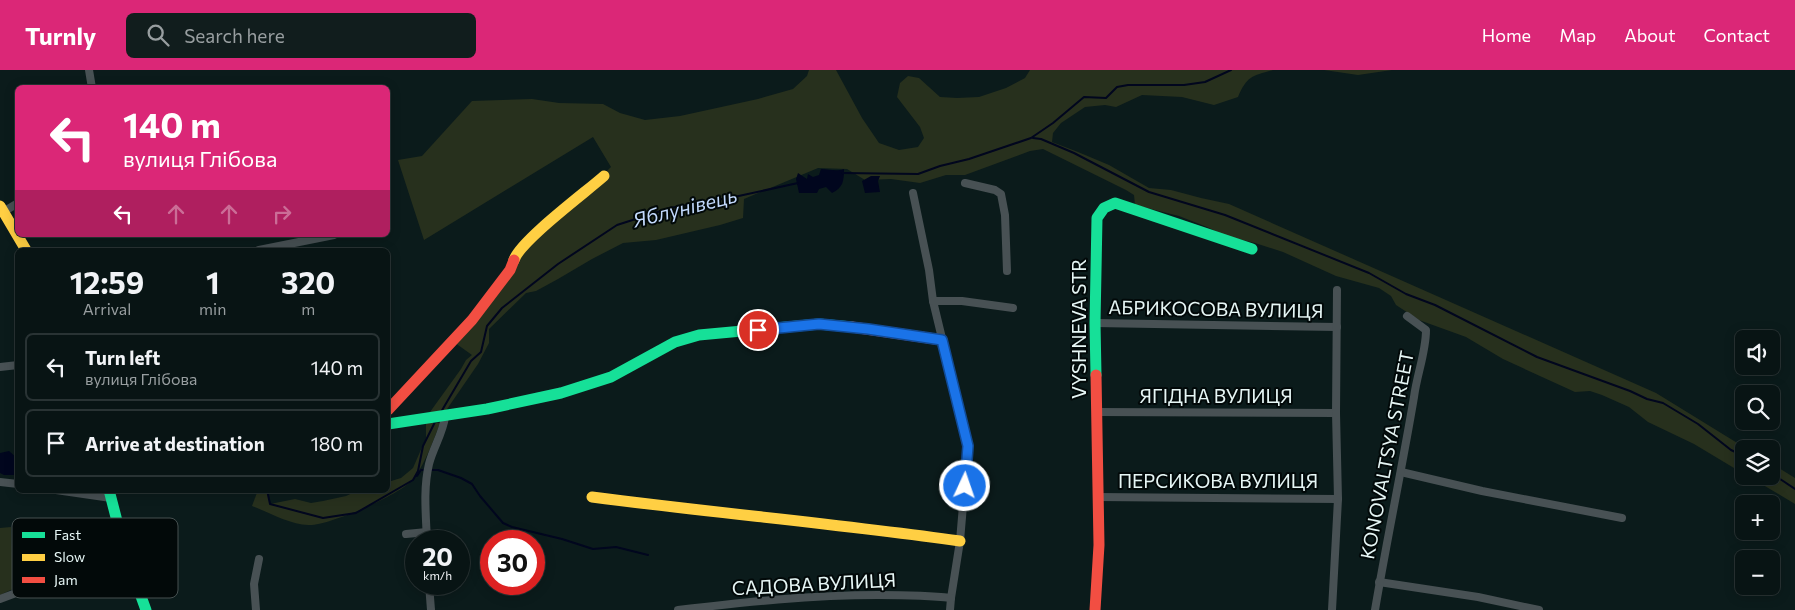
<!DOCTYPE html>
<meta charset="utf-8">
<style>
body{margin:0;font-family:Commissioner,sans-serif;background:#111d1d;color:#f1f3f6;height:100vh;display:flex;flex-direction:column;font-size:19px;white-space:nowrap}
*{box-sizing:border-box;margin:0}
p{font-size:16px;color:#989ea0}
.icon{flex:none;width:28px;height:28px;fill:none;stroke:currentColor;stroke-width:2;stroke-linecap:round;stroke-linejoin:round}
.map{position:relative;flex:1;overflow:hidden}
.panel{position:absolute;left:15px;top:178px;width:375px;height:245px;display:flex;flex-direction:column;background:#081414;border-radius:8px;box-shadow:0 2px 12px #0003,0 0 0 1px #293334}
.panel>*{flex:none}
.guide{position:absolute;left:15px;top:15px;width:375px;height:152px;border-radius:8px;box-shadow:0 2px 12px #0003,0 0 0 1px #293334;background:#db2777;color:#fff;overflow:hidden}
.fabs{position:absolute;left:1735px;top:260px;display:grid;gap:10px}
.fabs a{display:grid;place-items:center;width:45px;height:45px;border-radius:8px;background:#081414;box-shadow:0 2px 12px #0003,0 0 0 1px #293334;font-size:25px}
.speed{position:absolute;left:405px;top:460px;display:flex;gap:10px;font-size:25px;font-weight:700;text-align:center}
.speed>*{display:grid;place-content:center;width:65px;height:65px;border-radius:50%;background:#081414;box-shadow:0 2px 12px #0003,0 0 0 1px #293334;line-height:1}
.speed small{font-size:12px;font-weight:400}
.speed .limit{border:8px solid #d22;background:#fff;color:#111}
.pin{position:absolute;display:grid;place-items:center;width:42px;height:42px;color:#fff;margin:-21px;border:2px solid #fff;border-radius:50%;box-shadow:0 1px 5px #0007}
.me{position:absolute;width:55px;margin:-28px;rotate:3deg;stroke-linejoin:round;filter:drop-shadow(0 0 4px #0008)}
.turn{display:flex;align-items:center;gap:18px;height:105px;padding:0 25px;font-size:22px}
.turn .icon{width:65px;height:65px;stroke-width:2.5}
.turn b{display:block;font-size:35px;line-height:42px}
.lanes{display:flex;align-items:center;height:48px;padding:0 25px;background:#0003;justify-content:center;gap:25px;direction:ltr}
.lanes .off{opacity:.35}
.eta{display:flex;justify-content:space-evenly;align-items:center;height:85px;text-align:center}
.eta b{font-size:30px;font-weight:700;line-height:35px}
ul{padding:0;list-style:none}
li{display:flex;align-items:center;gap:15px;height:68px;margin:0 10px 8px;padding:0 15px;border:2px solid #293334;border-radius:8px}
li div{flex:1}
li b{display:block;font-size:19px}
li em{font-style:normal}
header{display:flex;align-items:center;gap:30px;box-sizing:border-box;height:70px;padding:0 25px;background:#db2777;color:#fff}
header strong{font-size:24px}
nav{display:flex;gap:28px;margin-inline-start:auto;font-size:18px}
.search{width:350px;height:45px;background:#111d1d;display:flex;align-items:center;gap:12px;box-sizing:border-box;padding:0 18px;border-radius:8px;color:#989ea0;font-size:19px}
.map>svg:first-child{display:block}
</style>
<header>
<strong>Turnly</strong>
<div class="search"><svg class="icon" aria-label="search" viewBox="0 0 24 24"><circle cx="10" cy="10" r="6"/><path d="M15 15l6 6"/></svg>Search here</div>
<nav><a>Home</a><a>Map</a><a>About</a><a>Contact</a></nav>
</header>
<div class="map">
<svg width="1795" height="540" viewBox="0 0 1795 540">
<rect width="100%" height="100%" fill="#0b1b1b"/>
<g fill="#27301d">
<path d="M809 0H836L862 48 879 73 899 80 918 77 924 68 920 57 897 27 900 13 908 6 919 8 940 27 957 28 979 27 1006 18 1025 8 1030 0H1273C1252 6 1247 6 1238 27L1214 35 1182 27 1142 25 1116 37 1105 35 1085 37 1061 53 1053 63 1052 72 1078 82 1109 95 1149 118 1171 120 1201 128 1229 134 1656 323 1747 379H1744V404L1694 374 1648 352 1629 337 1602 325 1590 321 1575 322 1503 289 1466 267 1419 250 1396 235 1391 226 1379 218 1336 206 1283 182 1255 173 1226 166 1207 157 1179 146 1135 135 1134 125 1126 120 1043 79 1030 81 965 105H946L920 113 891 109 865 110 847 99 818 98 744 129 743 148 720 155 656 170 623 173 592 189 558 209 536 221 526 223 489 259V273L478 294 445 342H430L461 299 466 290 472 285 451 270 507 200 611 97 593 67 424 170 398 90 422 86 472 31 532 29 559 33 603 34 620 43 645 50 680 46 758 29 793 19 807 6Z"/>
<path d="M1324 0H1392L1358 5Z"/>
<path d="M426 353H440C433 371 426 392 414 408 403 424 330 455 310 455 293 456 268 442 252 436L258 420H267L270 434 295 429 311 433 323 431 346 426 359 420H388V412L401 408 413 398 426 368Z"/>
<path d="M1771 393 1795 408V434L1748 406H1771Z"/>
<path d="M11 457 13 519 0 525V458Z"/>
</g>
<g fill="#01061e">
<path d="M821 99C830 99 835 102 844 99 844 111 843 118 832 123L826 117 819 119 817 123H799L796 109 798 103 807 109 808 104 813 107 819 105Z"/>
<path d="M871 106H880L878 111 880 122 865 123 862 111Z"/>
<path d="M9 381 17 388 16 405H4L0 403V383Z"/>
</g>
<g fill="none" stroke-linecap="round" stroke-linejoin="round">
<g stroke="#01061e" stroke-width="2">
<path d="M1033 68 1041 69 1074 83 1149 122 1225 145 1369 203 1406 224 1435 235 1537 287 1630 321 1647 329 1663 333 1698 354 1731 380 1744 386"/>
<path d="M842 103 918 104 940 96 969 89 1031 68 1053 53 1084 27 1106 28 1117 17 1128 15H1184L1205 12 1231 0"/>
<path d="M441 342 471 291 481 282 487 256 502 238 558 194 617 155 670 138 734 127 798 113"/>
<path d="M429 400H438L461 408 472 414 480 426 503 453 512 457 562 469 593 479 616 477 648 485"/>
<path d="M1771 403 1795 419"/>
<path d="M417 406 421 400H424"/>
<path d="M267 420 270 434 323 448 336 446 356 443 413 410 418 401 423 376 436 350"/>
</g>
<g stroke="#485154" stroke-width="8">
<path d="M89 0 92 18"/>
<path d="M965 113 995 120 1001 124 1005 145 1007 201"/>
<path d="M913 123 929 200 933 231 968 376 960 471 951 528 950 540"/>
<path d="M3 142 18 133"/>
<path d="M259 180 334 165"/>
<path d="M933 231H962L1013 238"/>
<path d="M1095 253 1337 257"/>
<path d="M0 297 18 295"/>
<path d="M1096 342 1336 343"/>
<path d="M1401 402 1482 421 1622 448"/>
<path d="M0 412 18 414"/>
<path d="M56 420 111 428"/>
<path d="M1097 427 1338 429"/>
<path d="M406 464 427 462"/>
<path d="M427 471C426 446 423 419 429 394 433 378 443 363 445 347"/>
<path d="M1379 512 1478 527 1539 540"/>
<path d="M429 514 431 540"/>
<path d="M0 529 125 482"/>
<path d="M256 540 254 514 259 489"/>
<path d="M678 540C745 532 811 525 878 525 902 525 926 525 951 528"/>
<path d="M1332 540 1338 429 1336 343 1337 220"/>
<path d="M1375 540C1387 469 1402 398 1414 327 1417 304 1426 282 1426 260L1407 246"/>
</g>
<g stroke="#16e098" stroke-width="11">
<path d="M1096 305 1095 253 1097 148 1104 138 1115 133 1252 179"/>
<path d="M388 354 487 339 561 323 611 307 675 272 699 265 819 254 852 257"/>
<path d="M109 420 125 482 146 540"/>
</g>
<g stroke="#ffcf43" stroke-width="11">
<path d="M0 136 26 180"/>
<path d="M514 190C520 171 586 122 604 106"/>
<path d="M592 427C715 443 838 454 960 471"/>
</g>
<g stroke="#f24e42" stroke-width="11">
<path d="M852 257 942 270"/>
<path d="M388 340 472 250 510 200 514 190"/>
<path d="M1095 540 1099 475 1096 305"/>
</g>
</g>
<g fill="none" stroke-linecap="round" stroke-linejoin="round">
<g stroke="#114b97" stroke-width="12">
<path id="route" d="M758 260 819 254 868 259 942 270 968 376 965 416"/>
</g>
<use href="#route" stroke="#1a73e8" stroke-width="9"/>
</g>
<g text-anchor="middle" stroke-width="4" stroke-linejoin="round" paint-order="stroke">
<g font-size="19" fill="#e6f6f5" stroke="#020909">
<text transform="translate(1216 239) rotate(1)" y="7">АБРИКОСОВА ВУЛИЦЯ</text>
<text transform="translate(1079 259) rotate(-90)" y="7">VYSHNEVA STR</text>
<text x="1216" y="333">ЯГІДНА ВУЛИЦЯ</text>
<text transform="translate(1387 385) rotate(-79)" y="7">KONOVALTSYA STREET</text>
<text x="1218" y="418">ПЕРСИКОВА ВУЛИЦЯ</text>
<text transform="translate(814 514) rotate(-3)" y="7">САДОВА ВУЛИЦЯ</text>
</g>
<g font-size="20" font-style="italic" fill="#c1d8fb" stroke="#020909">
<text transform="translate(685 138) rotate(-14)" y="7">Яблунівець</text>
</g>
</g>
<rect x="12" y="448" width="166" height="80" rx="8" fill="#020909" stroke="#465050" stroke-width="1"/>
<rect x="22" y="462" width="23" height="6" fill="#16e098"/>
<rect x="22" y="484" width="23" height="7" fill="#ffcf43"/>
<rect x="22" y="507" width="23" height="6" fill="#f24e42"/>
<g font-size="14" fill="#e6f6f5">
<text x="54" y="470">Fast</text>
<text x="54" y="492">Slow</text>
<text x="54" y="515">Jam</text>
</g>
</svg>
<div class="fabs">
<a><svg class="icon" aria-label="sound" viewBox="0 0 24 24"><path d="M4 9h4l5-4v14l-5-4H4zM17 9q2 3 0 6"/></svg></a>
<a><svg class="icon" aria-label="search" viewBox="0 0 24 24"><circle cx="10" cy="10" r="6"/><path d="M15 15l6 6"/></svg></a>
<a><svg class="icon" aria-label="layers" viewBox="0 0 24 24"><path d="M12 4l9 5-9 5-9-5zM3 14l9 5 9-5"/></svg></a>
<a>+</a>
<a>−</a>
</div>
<div class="speed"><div>20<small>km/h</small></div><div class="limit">30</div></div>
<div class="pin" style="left:758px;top:260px;background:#d93025"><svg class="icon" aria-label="arrive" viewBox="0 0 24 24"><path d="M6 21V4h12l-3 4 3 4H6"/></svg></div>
<svg class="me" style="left:965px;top:416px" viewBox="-20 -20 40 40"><circle r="17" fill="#1a73e8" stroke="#fff" stroke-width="3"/><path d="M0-11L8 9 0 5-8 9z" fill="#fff"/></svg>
<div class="guide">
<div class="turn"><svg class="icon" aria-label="left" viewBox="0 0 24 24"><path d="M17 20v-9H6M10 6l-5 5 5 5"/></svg><div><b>140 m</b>вулиця Глібова</div></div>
<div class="lanes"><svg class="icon" aria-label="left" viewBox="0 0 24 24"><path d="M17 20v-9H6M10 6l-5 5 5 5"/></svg><svg class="icon off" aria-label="ahead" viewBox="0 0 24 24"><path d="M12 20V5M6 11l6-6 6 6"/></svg><svg class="icon off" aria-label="ahead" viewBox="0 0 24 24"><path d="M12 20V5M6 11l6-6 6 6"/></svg><svg class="icon off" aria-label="right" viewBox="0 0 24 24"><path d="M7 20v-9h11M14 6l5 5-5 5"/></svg></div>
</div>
<section class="panel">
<div class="eta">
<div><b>12:59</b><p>Arrival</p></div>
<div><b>1</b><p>min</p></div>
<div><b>320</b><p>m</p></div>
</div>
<ul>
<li><svg class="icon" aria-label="left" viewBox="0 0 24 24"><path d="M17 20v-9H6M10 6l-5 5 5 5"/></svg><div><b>Turn left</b><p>вулиця Глібова</p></div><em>140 m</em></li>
<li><svg class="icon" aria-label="arrive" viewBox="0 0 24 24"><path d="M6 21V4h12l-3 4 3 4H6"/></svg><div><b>Arrive at destination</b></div><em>180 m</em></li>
</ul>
</section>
</div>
